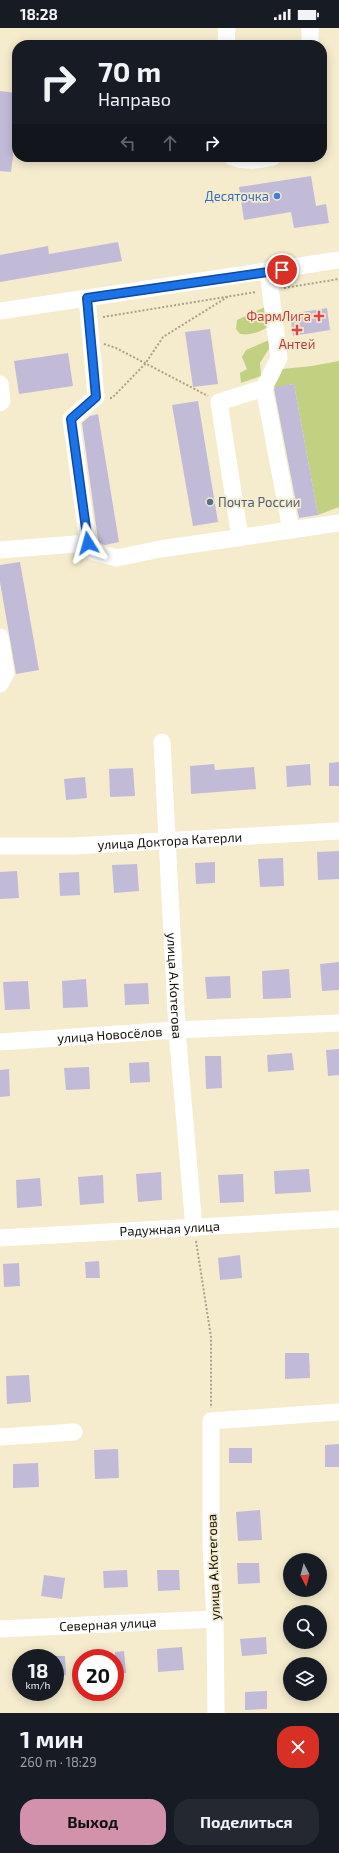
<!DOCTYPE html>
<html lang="ru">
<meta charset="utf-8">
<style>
body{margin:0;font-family:"Exo 2",sans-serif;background:#242831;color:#f1f3f6;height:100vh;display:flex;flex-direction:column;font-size:15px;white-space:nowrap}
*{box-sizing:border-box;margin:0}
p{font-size:13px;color:#9ea1a6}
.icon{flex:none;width:22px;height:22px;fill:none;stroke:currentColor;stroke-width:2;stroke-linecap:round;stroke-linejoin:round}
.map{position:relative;height:1685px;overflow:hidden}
.drawer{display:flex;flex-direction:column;background:#171b24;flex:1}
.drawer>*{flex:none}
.guide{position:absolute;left:12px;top:12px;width:315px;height:122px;border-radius:16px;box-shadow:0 2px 10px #0003;background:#171b24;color:#f1f3f6;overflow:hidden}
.needle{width:26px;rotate:174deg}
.fabs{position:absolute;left:283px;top:1525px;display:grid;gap:8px}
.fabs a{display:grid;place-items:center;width:44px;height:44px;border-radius:50%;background:#171b24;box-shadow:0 2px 10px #0003;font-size:20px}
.speed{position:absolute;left:12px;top:1621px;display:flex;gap:8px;font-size:20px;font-weight:700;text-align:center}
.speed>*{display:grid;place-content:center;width:52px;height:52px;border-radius:50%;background:#171b24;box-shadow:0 2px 10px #0003;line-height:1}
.speed small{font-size:10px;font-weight:400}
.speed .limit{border:6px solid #d22;background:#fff;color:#111}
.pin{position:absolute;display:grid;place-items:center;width:34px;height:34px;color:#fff;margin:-17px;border:2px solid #fff;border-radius:50%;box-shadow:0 1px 4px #0007}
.me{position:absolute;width:44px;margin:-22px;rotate:352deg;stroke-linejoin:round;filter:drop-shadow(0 0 3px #0008)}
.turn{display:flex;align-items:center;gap:14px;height:84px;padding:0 20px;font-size:18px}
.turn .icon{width:52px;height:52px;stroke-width:2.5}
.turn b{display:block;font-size:28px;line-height:34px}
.lanes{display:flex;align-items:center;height:38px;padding:0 20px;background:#0003;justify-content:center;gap:20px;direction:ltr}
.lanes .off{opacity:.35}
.round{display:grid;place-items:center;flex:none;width:42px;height:42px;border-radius:16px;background:#242831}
.headline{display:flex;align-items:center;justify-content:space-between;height:68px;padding:0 20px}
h1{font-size:24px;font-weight:700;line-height:30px}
.primary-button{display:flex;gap:8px;margin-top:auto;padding:8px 20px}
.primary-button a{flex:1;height:46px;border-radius:16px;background:#d292ab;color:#111;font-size:16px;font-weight:700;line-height:46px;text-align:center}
.primary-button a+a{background:#242831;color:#f1f3f6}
.status{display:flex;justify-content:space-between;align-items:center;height:28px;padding:0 20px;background:#171b24;direction:ltr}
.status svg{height:11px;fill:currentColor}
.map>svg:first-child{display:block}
</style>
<div class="status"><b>18:28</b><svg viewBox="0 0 49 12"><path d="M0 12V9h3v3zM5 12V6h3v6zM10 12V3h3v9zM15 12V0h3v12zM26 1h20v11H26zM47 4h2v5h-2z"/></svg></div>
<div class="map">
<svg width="339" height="1685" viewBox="0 0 339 1685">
<rect width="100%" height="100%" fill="#f5ecce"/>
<g fill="#c1d081">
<path d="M269 277 271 297C262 303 251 308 240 306L236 301 237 292Z"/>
<path d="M269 312 270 319 260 335 261 348 241 355 240 345 247 341 242 329 246 322Z"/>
<path d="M339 333V479L318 487 294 356 268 361 282 341 312 338Z"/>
</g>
<g fill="#c2bbd8">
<path d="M0 63 17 65V97L11 144 0 143Z"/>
<path d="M311 148 316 178 326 176 329 195 294 200 291 184 244 192 239 159Z"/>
<path d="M118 214 122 233 0 254V227L48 218 49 226Z"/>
<path d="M327 280 330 302 293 308 290 286Z"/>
<path d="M210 301 218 356 193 359 185 304Z"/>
<path d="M68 325 73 358 19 366 14 333Z"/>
<path d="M294 356 318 487 299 490 274 361 276 359Z"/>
<path d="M198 373 218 494 193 498 172 377Z"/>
<path d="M98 386 119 514 105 517 100 515 98 512 82 395 90 388Z"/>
<path d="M20 534 39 642 16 646 0 554V537Z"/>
<path d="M339 734V758H329V735Z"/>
<path d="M214 736 215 742 254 739 256 761 191 766 190 738Z"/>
<path d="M310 736 311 757 287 759 286 738Z"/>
<path d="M133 740 135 768 110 769 109 741Z"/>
<path d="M85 749 87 770 66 772 64 751Z"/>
<path d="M339 823V851L318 852 317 824Z"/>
<path d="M283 830 284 858 260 859 258 831Z"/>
<path d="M215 834V855L196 856 195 835Z"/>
<path d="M137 836 139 863 114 865 112 837Z"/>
<path d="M17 843 19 870 0 871V844Z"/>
<path d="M79 844 80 867 60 868 59 845Z"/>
<path d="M339 934V962L322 963 320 936Z"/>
<path d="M289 941 291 970 263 971 262 943Z"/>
<path d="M230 948 231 970 207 971 205 949Z"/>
<path d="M86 951 88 979 63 980 62 953Z"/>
<path d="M28 953 30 981 5 982 3 954Z"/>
<path d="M148 955 149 976 125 977 124 956Z"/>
<path d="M339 1021V1047L328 1048 326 1022Z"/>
<path d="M292 1025 294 1042 268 1044 267 1027Z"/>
<path d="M205 1028H221L222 1060 206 1061Z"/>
<path d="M149 1034 150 1054 130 1055 129 1035Z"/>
<path d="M89 1039 90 1061 66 1062 64 1040Z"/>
<path d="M9 1041 10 1068 0 1069V1042Z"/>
<path d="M309 1141 311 1164 275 1166 274 1143Z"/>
<path d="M161 1144 162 1172 138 1174 136 1146Z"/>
<path d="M243 1146 244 1174 220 1175 218 1147Z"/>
<path d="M103 1147 104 1175 80 1177 78 1149Z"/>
<path d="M40 1150 42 1178 17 1180 16 1152Z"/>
<path d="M240 1227 242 1250 220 1252 218 1230Z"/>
<path d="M99 1233 100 1250H86L85 1234Z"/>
<path d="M19 1235 20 1258 4 1259 3 1236Z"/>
<path d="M285 1325H309L310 1350 285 1351Z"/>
<path d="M29 1347 31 1374 7 1376 6 1348Z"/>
<path d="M339 1416V1439H325V1417Z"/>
<rect x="229" y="1420" width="23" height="15"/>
<path d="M118 1421 119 1450 95 1451 94 1422Z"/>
<path d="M38 1435 39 1459 13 1460V1436Z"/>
<path d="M260 1482 262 1512 238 1513 236 1484Z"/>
<path d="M237 1535H259L260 1555 238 1556Z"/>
<path d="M127 1542 128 1559 104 1560 103 1543Z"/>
<path d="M157 1542H179L180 1562 158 1563Z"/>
<path d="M44 1547 65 1550 62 1571 41 1568Z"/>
<path d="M266 1609 267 1626 242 1628 240 1611Z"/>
<path d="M182 1619 184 1642 158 1644 157 1621Z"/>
<path d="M124 1623 126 1645 115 1646V1624Z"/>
<path d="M55 1628H65L66 1647 55 1648Z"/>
<path d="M267 1663V1681L245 1682V1664Z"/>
</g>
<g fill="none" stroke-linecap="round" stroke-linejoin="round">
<g stroke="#a8a18a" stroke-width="2" stroke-dasharray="2 2" stroke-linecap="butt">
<path d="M284 260 339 251"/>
<path d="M103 289 256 264"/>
<path d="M104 316 116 320 208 368"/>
<path d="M110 370H112L145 336 163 309 229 268"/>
<path d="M196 1213 211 1309V1380"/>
</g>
<g stroke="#fff" stroke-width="17">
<path d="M226 17 227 0"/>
<path d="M310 17V0"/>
<path d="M232 129C244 134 261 132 273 129"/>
<path d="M87 270 96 369 71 391 88 515 94 524 117 530 160 521 339 495"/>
<path d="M0 283 339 232"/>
<path d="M0 356 2 373 0 375"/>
<path d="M264 360 291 502"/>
<path d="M240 510 219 374 264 360 279 330 268 244"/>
<path d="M0 522 88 515"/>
<path d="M0 609 6 645 0 656"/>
<path id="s1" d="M162 714 177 1002 194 1200"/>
<path id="s2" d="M0 818H73L339 803"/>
<path id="s3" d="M0 1014 177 1002 339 995"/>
<path id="s4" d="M0 1210 339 1191"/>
<path d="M0 1409 74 1404"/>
<path id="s5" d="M0 1601 215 1591"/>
<path d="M216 1685 215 1591 211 1518V1393L339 1384"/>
</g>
</g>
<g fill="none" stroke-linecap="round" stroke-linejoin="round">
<g stroke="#114b97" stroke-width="10">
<path id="route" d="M88 515 71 391 96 369 87 270 282 242"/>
</g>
<use href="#route" stroke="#1a73e8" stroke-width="7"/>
</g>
<circle fill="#3f7fe0" stroke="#f5ecce" stroke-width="1.5" cx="277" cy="168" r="4"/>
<g fill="#e0444e" stroke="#f5ecce" stroke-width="1.5">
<path d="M317 282h4v4h4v4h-4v4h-4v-4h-4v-4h4z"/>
<path d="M295 296h4v4h4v4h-4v4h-4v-4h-4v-4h4z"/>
</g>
<circle fill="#5c6f8a" stroke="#f5ecce" stroke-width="1.5" cx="210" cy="474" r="4"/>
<g text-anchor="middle" stroke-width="3.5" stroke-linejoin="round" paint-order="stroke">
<g font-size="13" fill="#366cbe" stroke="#f5ecce" text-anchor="end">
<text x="269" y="173">Десяточка</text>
</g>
<g font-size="13" fill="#be3a42" stroke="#f5ecce" text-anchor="end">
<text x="311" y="293">ФармЛига</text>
<text x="297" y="321" text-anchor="middle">Антей</text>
</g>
<g font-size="13" fill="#4e5e75" stroke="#f5ecce" text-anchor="start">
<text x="218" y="479">Почта России</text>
</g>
<g font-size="13" fill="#110e05" stroke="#f5ecce">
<text dy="5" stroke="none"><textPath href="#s2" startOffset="170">улица Доктора Катерли</textPath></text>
<text dy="5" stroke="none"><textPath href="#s1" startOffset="244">улица А.Котегова</textPath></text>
<text dy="5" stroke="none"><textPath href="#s3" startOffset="110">улица Новосёлов</textPath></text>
<text dy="5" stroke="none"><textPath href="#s4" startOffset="170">Радужная улица</textPath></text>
<text transform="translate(213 1539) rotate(-92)" y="5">улица А.Котегова</text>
<text dy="5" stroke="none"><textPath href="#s5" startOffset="108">Северная улица</textPath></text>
</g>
</g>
</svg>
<div class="fabs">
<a><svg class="needle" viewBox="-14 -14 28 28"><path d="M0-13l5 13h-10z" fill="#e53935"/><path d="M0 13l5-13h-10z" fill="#9ea1a6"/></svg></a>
<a><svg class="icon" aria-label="search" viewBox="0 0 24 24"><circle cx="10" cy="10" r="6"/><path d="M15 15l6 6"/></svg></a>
<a><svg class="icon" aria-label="layers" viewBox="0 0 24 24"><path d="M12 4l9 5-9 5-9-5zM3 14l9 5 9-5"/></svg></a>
</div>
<div class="speed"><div>18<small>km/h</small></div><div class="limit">20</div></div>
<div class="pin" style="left:282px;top:242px;background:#d93025"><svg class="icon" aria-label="arrive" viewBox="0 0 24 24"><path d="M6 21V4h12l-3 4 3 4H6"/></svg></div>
<svg class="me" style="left:88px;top:515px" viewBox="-20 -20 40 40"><path d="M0-17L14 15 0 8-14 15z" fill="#1a73e8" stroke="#fff" stroke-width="4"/></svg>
<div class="guide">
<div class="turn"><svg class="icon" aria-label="right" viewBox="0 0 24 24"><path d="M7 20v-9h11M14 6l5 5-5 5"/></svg><div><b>70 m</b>Направо</div></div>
<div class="lanes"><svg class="icon off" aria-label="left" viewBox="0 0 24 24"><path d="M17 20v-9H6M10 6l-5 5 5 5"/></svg><svg class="icon off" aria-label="ahead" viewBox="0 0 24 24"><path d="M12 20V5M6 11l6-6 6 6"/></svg><svg class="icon" aria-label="right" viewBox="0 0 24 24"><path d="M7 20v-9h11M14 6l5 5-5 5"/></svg></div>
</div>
</div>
<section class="drawer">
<div class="headline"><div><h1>1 мин</h1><p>260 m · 18:29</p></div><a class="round" style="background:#d93025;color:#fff"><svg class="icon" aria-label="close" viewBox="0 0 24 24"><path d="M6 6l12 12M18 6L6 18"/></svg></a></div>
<div class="primary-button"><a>Выход</a><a>Поделиться</a></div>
</section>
